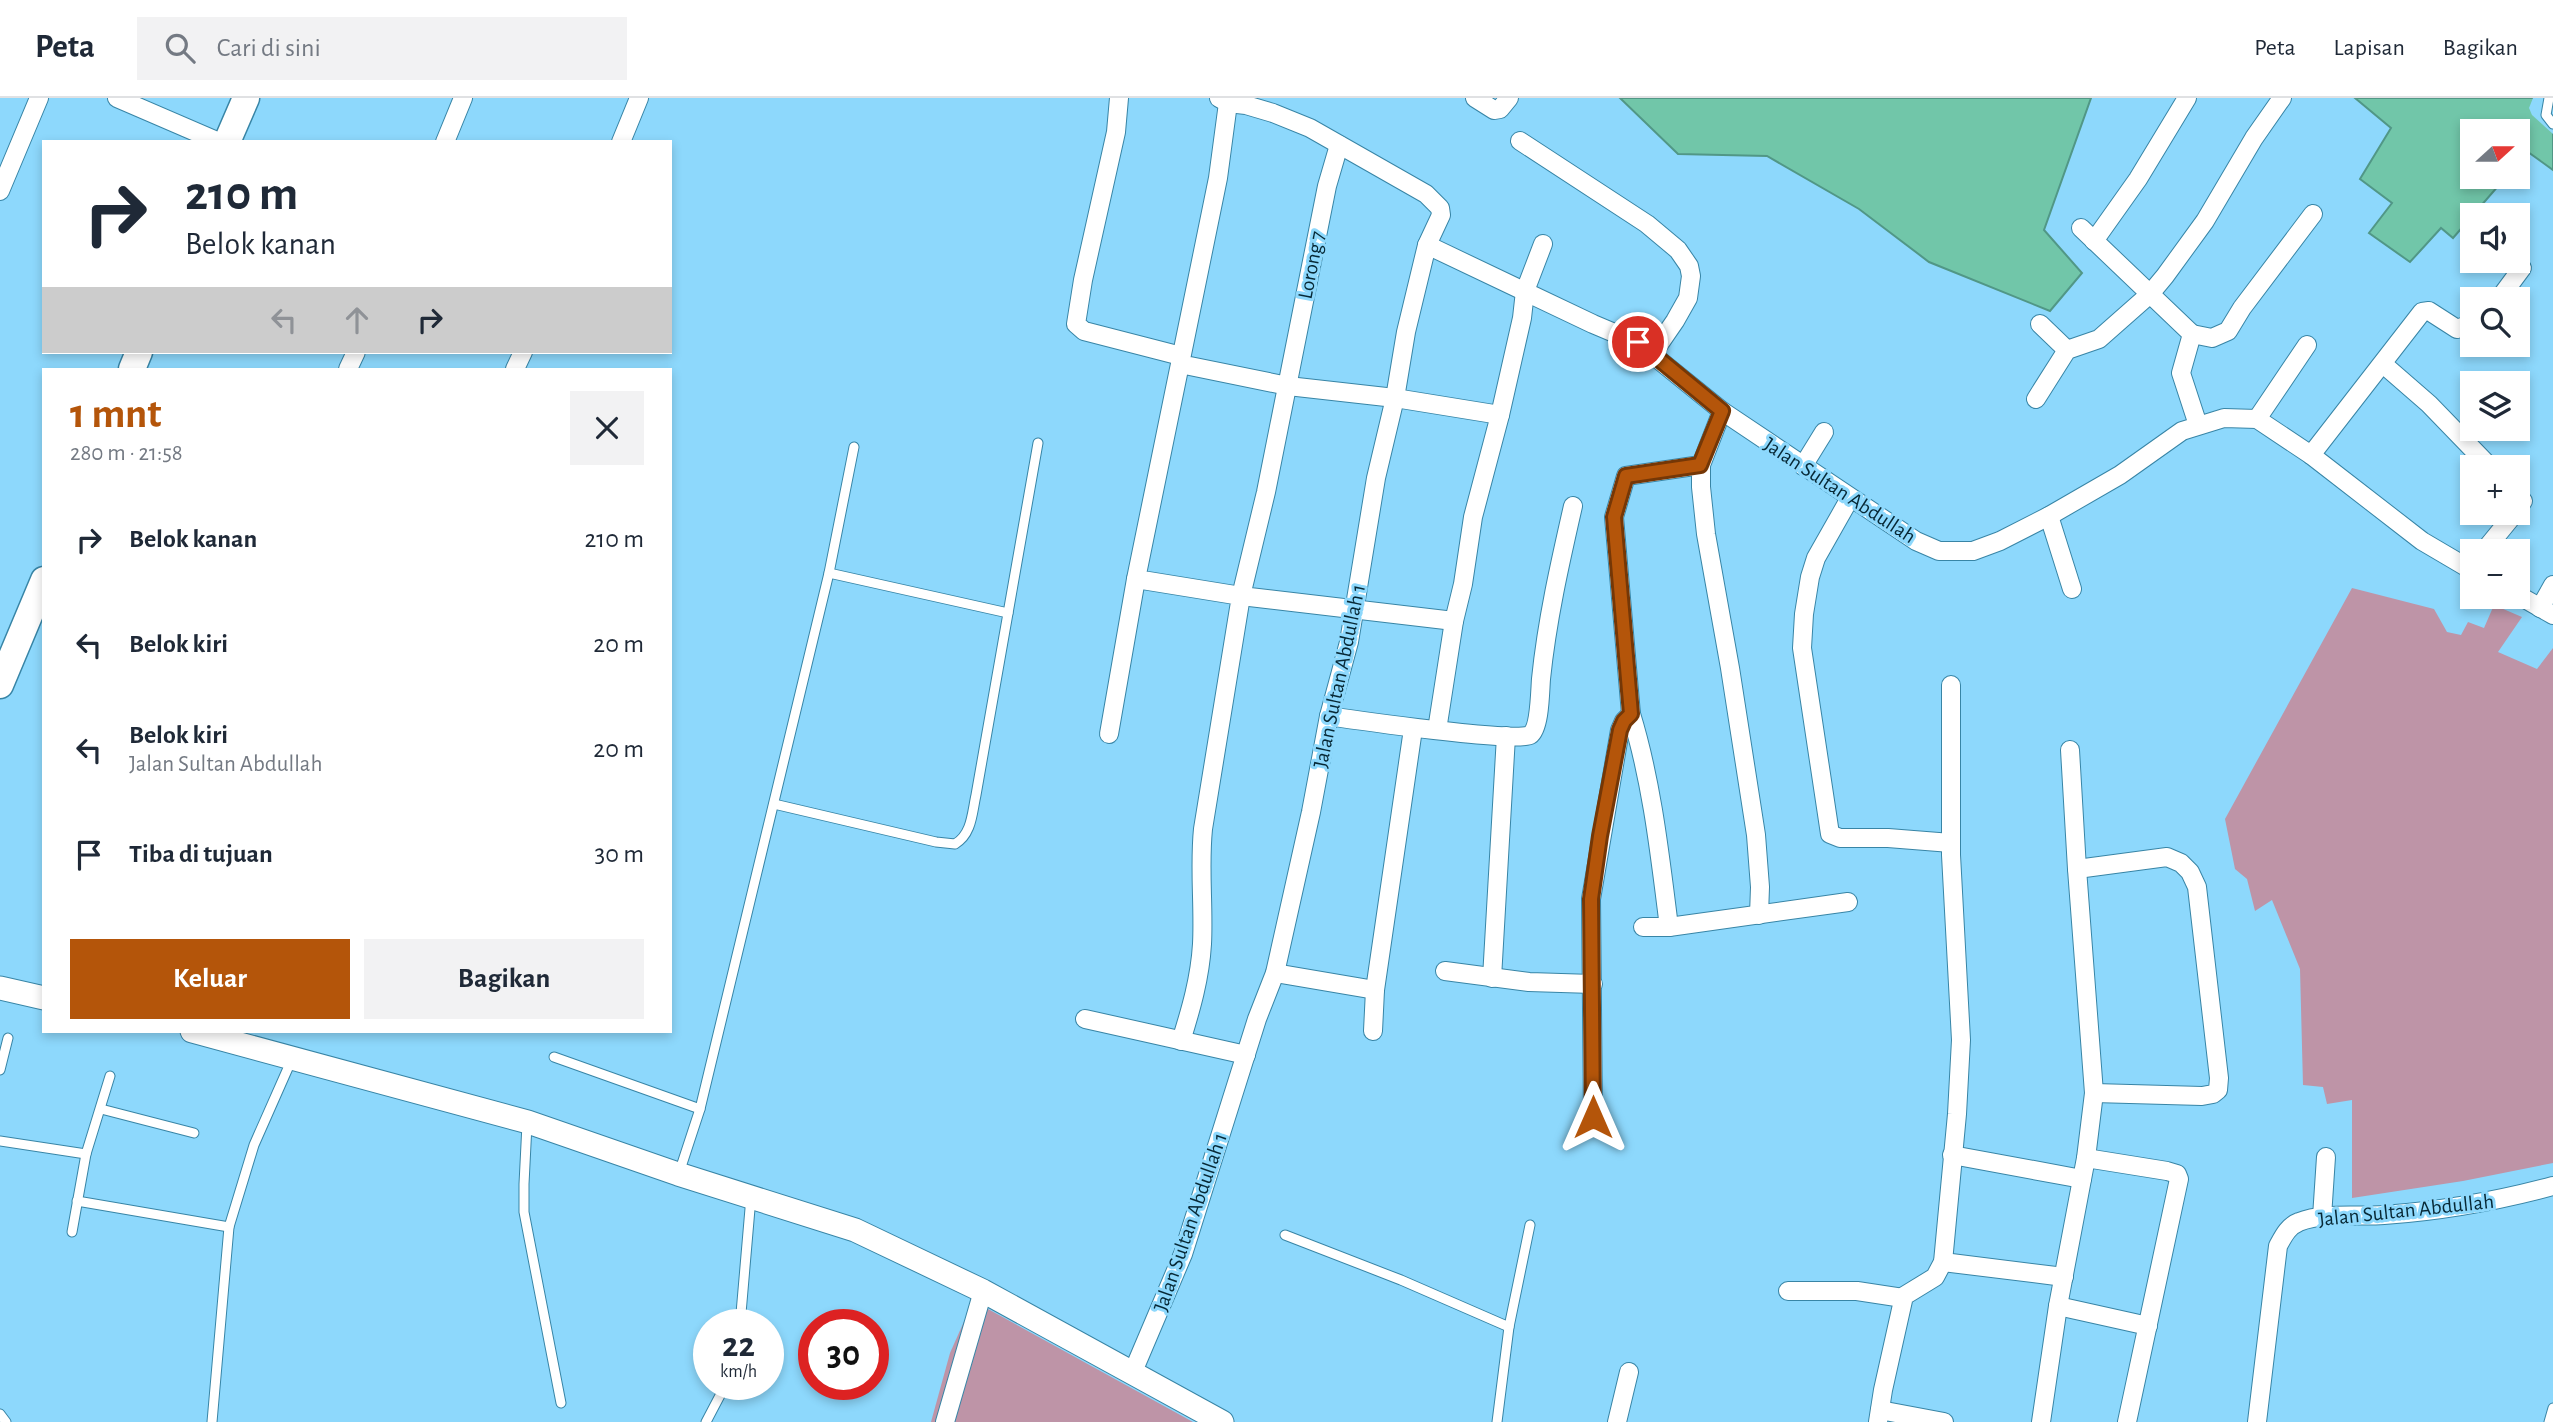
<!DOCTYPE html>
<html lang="id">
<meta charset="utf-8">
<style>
body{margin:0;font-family:"Alegreya Sans",sans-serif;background:#f2f2f3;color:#1f2937;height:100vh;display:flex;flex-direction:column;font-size:26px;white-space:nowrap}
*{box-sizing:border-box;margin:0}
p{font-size:23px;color:#747a83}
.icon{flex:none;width:38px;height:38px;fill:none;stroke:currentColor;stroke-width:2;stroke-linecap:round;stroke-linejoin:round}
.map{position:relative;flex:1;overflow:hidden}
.sheet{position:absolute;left:42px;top:270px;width:630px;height:665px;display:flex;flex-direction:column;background:#fff;border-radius:0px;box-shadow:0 4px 10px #0003}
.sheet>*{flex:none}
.banner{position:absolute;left:42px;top:42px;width:630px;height:214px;border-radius:0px;box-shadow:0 4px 10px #0003;background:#fff;color:#1f2937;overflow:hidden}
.needle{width:46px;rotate:69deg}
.tools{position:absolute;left:2460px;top:21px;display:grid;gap:14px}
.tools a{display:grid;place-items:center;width:70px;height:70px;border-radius:0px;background:#fff;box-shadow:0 4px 10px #0003;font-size:35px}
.speed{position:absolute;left:693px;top:1211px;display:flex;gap:14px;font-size:35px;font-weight:700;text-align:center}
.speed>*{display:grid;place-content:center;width:91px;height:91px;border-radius:50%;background:#fff;box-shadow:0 4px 10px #0003;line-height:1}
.speed small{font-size:18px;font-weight:400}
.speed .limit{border:10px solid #d22;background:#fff;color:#111}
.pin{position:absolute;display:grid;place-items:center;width:60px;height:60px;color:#fff;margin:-30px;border:4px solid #fff;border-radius:50%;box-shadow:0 2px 7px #0007}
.me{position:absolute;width:77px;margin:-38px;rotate:0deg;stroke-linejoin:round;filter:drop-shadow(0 0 5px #0008)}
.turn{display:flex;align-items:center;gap:24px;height:147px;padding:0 28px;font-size:32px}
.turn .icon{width:91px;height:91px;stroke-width:2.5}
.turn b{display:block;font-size:49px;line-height:60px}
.lanes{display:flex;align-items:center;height:66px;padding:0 28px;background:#0003;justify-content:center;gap:35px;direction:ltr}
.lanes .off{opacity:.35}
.round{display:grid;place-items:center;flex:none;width:74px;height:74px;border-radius:0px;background:#f2f2f3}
.head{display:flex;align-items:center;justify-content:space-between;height:119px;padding:0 28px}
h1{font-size:42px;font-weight:700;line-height:52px;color:#b4550a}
.primary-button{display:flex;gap:14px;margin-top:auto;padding:14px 28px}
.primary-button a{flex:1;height:80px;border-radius:0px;background:#b4550a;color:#fff;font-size:28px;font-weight:700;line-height:80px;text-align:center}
.primary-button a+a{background:#f2f2f3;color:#1f2937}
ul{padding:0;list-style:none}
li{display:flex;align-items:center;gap:21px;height:105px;padding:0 28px}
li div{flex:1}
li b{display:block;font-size:26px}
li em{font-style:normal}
header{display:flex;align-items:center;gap:42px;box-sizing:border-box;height:98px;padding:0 35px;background:#fff;border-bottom:2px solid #e0e1e3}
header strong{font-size:33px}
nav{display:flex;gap:38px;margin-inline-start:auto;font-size:24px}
.search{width:490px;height:63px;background:#f2f2f3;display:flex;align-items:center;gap:18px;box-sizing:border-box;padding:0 24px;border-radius:0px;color:#747a83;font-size:26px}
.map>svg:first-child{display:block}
</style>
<header>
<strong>Peta</strong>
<div class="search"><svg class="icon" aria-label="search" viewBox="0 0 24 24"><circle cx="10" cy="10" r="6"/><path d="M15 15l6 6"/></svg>Cari di sini</div>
<nav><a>Peta</a><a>Lapisan</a><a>Bagikan</a></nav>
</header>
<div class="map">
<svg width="2553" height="1324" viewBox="0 0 2553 1324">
<rect width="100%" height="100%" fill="#8dd8fc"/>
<g fill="#be94a7">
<path d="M2352 490 2434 511 2447 534 2461 537 2468 524 2484 530 2494 507 2522 519 2498 554 2537 571 2553 550V1065L2463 1083 2352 1100V1002L2327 1006 2323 989 2303 987 2300 871 2272 802 2255 813 2247 781 2235 771 2225 721Z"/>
<path d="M970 1210 988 1211 1193 1324H931L950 1255Z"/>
</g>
<g fill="#71c6a9" stroke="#519786" stroke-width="2">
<path d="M1620 0H2091L2044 132 2082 175 2050 213 1929 164 1859 111 1767 58 1678 56Z"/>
<path d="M2355 0H2553V72L2528 54 2518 65V33H2473V79H2506L2453 140 2441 130 2410 164 2369 135 2392 105 2360 81 2391 30Z"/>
</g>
<path fill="#8dd8fc" d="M2533 0H2553V36L2532 17 2529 10Z"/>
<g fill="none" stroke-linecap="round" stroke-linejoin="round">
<g stroke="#3885a6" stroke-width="11">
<g id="service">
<path d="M2549 0 2546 17 2553 26"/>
<path d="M829 475 1008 515"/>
<path d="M774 706 936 744 955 746C972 736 972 715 976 697L1038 345"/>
<path d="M554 959 700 1011"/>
<path d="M0 972 8 940"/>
<path d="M101 1011 194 1035"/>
<path d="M527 1026 524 1086V1114L561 1305"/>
<path d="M0 1043 86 1056"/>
<path d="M679 1075 700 1011 829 475 854 349"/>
<path d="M77 1103 229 1129"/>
<path d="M72 1134 86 1056 110 978"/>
<path d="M1285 1137 1401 1182 1509 1229"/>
<path d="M740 1227 751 1099"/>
<path d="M0 1316 6 1324"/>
<path d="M212 1324 229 1129 254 1047 292 961"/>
<path d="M706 1324 726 1286"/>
<path d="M1497 1324 1509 1229 1530 1127"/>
<path d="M2549 1324 2553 1310"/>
</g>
</g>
<g stroke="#3885a6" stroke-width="20">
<g id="minor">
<path d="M117 0 219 44"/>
<path d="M1119 0 1116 34 1083 182 1076 226 1084 233 1181 258"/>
<path d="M1475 0 1494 12 1500 11 1509 0"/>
<path d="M1228 5 1218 80 1180 266 1288 288 1395 300 1500 317 1522 220 1525 193 1543 146"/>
<path d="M1520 43 1647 126 1678 152 1689 168 1691 178 1688 200 1675 223 1653 255"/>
<path d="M445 44 463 0"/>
<path d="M621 44 639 0"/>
<path d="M1339 47 1327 88 1266 394 1241 498 1454 523 1463 486 1473 419 1500 317"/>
<path d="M0 93 39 0"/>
<path d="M2081 130 2192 236 2181 275 2198 327"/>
<path d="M2094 143 2138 81 2187 0"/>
<path d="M1427 147 1593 226 1638 245 1722 313 1916 443 1939 453H1973L2000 443 2049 418 2120 377 2182 333 2224 320 2257 321 2311 357 2422 443 2473 473"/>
<path d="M2499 201 2522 170"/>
<path d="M2040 226 2067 252"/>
<path d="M2192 236 2212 240 2228 233 2242 210 2313 116"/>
<path d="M1180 266 1136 481 1241 498 1203 731C1199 770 1204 808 1202 846 1200 880 1191 911 1181 943"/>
<path d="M2383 266 2429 306 2490 369"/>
<path d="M348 271 356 254"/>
<path d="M515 271 523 254"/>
<path d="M2036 301 2067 252 2099 241 2150 196 2165 178 2205 123 2254 40 2282 0"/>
<path d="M1722 313 1701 367V389L1706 436 1730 570 1756 737 1760 789 1759 817"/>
<path d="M2257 321 2307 247"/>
<path d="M2311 357 2422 214 2429 213 2457 231 2473 225"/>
<path d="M1803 368 1824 334"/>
<path d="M2518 398 2523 403 2518 410"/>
<path d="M1850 400 1816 460 1810 479 1804 516 1802 550 1830 736 1840 740H1888L1951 745"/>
<path d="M2049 418 2072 491"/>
<path d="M2484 453 2515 415"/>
<path d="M2518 497 2553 517"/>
<path d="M2540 510 2553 487"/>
<path d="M1329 618C1354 622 1518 645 1530 637 1540 630 1540 593 1541 581 1547 522 1560 465 1573 408"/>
<path d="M1437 632 1454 523"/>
<path d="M1109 636 1136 481"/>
<path d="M2077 771 2167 759 2181 765 2190 774 2197 789 2219 980 2218 992 2213 996 2202 998 2094 995"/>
<path d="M1643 829H1669L1848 804"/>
<path d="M1669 829C1660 758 1652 684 1631 616L1614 419 1626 378 1701 367"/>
<path d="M1445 873 1529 884 1593 886"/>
<path d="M1275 875 1375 892"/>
<path d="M1492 880 1506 638"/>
<path d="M1085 921 1246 957"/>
<path d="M1373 933 1375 892 1413 631"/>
<path d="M1593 1019 1591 801 1620 632 1624 623 1631 616"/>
<path d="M1952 1057 2082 1081"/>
<path d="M2086 1060 2167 1073 2177 1076 2179 1081 2127 1324"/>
<path d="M2322 1119 2326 1059"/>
<path d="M1943 1164 2064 1179"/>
<path d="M1788 1193H1857L1903 1200"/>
<path d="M2058 1208 2148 1228"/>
<path d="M1132 1276 1183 1156 1257 921 1275 875 1311 714 1329 618 1349 544 1376 380 1395 300 1406 234 1427 147 1441 117 1440 110 1426 96 1310 30 1273 15 1246 7 1228 5 1219 0"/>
<path d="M1880 1312 1944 1324"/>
<path d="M945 1324 983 1193"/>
<path d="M1617 1324 1629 1274"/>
<path d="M1878 1324 1883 1292 1904 1198 1935 1179 1943 1164 1957 1016 1961 942 1951 757V587"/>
<path d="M2041 1324 2058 1208 2086 1060 2094 995 2077 771 2070 652"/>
<path d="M2257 1324 2278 1148C2283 1139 2288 1128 2299 1124 2324 1114 2357 1119 2384 1117 2442 1113 2497 1103 2553 1088"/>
</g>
</g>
<g stroke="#3885a6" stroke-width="25">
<g id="tertiary">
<path d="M0 890 44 900"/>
<path d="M192 933 528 1024 678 1076 855 1132 983 1193 1222 1324"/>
</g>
</g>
<g stroke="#3885a6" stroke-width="29">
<g id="secondary">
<path d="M227 44 246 0"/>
<path d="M132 271 139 254"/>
<path d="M0 587 44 482"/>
</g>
</g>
<use href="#service" stroke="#fff" stroke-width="9"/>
<use href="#minor" stroke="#fff" stroke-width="18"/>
<use href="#tertiary" stroke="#fff" stroke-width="23"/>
<use href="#secondary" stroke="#fff" stroke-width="26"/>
</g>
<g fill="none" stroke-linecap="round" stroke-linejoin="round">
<g stroke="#753706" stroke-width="18">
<path id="route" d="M1593 1019 1591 801 1600 738 1620 632 1624 623 1631 616 1614 419 1626 378 1700 367 1722 313 1638 244"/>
</g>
<use href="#route" stroke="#b4550a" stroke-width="12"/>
</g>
<g text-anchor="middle" stroke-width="6" stroke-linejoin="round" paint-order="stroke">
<g font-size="21" fill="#072835" stroke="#8dd8fc">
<text transform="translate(1311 167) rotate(-79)" y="7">Lorong 7</text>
<text transform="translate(1840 392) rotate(33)" y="7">Jalan Sultan Abdullah</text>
<text transform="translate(1339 578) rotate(-78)" y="7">Jalan Sultan Abdullah 1</text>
<text transform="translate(2406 1112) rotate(-6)" y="7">Jalan Sultan Abdullah</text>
<text transform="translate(1190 1124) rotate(-71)" y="7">Jalan Sultan Abdullah 1</text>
</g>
</g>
</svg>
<div class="tools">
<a><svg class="needle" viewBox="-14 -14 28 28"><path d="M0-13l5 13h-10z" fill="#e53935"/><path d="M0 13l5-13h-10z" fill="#747a83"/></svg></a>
<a><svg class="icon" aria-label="sound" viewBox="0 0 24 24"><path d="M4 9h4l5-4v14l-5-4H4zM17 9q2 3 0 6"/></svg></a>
<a><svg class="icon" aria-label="search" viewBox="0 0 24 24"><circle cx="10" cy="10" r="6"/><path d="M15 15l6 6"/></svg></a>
<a><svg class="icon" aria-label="layers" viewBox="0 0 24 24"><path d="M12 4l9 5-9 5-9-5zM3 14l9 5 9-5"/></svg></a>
<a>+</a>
<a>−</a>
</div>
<div class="speed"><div>22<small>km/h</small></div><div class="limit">30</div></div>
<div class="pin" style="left:1638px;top:244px;background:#d93025"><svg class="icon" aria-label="arrive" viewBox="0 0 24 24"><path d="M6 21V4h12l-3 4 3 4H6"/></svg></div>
<svg class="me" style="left:1593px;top:1019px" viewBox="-20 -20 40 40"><path d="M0-17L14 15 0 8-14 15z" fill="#b4550a" stroke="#fff" stroke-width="4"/></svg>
<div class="banner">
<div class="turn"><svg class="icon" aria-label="right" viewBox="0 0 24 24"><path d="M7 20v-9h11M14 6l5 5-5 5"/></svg><div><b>210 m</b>Belok kanan</div></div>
<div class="lanes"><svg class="icon off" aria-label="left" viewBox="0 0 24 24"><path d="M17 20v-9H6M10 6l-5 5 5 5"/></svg><svg class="icon off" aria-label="ahead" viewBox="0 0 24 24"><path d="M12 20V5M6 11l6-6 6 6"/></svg><svg class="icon" aria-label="right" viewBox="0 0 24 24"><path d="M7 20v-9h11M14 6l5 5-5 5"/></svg></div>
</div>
<section class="sheet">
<div class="head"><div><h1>1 mnt</h1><p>280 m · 21:58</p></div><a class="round"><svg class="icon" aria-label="close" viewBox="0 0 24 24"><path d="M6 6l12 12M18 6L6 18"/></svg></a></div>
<ul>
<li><svg class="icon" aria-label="right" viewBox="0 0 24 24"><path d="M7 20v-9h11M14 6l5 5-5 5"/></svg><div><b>Belok kanan</b></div><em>210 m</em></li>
<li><svg class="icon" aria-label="left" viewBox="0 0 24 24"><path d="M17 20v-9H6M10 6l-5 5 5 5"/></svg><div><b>Belok kiri</b></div><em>20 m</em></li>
<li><svg class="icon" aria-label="left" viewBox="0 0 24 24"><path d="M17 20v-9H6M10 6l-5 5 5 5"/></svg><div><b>Belok kiri</b><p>Jalan Sultan Abdullah</p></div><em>20 m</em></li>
<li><svg class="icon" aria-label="arrive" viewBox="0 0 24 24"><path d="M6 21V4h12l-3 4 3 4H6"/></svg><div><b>Tiba di tujuan</b></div><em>30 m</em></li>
</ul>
<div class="primary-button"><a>Keluar</a><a>Bagikan</a></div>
</section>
</div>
